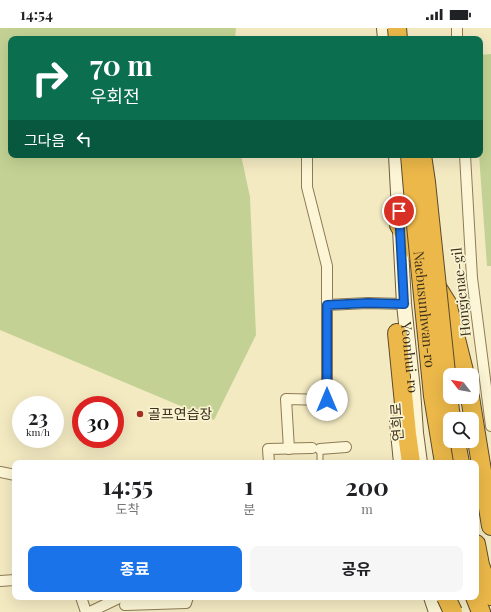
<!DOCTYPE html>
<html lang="ko">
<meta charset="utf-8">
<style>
body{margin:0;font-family:"Playfair Display","Noto Sans KR",serif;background:#f6f6f6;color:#202124;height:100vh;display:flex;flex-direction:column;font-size:15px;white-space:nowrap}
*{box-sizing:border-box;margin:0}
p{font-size:13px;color:#757577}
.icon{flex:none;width:22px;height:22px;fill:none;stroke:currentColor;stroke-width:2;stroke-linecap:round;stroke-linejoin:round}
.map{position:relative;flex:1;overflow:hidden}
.panel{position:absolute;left:12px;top:432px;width:467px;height:140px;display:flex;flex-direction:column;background:#fff;border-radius:8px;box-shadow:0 4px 16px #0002}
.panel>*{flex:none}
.hud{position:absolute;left:8px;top:8px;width:475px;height:122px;border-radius:8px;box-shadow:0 4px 16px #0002;background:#0b6e4f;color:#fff;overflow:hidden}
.needle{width:26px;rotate:301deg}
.controls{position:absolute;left:443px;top:340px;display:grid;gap:8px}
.controls a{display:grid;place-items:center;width:36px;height:36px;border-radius:8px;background:#fff;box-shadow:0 4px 16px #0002;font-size:20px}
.speed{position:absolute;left:12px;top:368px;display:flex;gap:8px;font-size:20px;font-weight:700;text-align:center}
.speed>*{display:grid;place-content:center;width:52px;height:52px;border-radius:50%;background:#fff;box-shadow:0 4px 16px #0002;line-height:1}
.speed small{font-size:10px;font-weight:400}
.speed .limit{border:6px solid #d22;background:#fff;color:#111}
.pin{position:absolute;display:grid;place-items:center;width:34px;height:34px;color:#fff;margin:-17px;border:2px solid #fff;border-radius:50%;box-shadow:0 1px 4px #0007}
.me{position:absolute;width:44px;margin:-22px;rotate:0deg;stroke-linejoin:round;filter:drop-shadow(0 0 3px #0008)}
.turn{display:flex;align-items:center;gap:14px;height:84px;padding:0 16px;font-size:18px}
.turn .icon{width:52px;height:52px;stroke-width:2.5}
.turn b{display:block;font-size:28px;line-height:34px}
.then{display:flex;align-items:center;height:38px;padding:0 16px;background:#0003;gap:8px;font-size:15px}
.eta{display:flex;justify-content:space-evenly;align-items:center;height:68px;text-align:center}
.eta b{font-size:24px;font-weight:700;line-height:28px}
.cta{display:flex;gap:8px;margin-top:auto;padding:8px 16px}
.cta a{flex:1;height:46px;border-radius:8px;background:#1a73e8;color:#fff;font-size:16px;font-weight:700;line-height:46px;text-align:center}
.cta a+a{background:#f6f6f6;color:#202124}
.status{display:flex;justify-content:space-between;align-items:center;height:28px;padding:0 20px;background:#fff;direction:ltr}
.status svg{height:11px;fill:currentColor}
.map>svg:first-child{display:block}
</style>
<div class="status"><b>14:54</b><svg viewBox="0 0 49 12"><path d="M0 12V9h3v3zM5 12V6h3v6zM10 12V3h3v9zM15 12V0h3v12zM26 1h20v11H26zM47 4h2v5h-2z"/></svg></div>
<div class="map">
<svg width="491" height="584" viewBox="0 0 491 584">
<rect width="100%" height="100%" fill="#f3eac2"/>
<g fill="#c3d294">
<path d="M0 0H236L235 11H11V127H241L250 169 256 307 214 392 0 302Z"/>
<path d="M491 26V238H487L479 127H480V27Z"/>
</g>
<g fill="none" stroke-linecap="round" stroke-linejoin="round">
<g stroke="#8f7b56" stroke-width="7">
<path id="lane" d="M319 421H320V435"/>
</g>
<g stroke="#8f7b56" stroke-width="12">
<g id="street">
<path d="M457 0V11"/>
<path d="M465 127 472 250 491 398"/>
<path d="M327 277 368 275 404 276"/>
<path d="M289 421 286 371 327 372V238L307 159V127"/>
<path d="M320 421 346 419"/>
<path d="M269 435 268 421 312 420"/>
<path d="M0 444 15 447"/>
<path d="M0 553 15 552"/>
<path d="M81 569 86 584"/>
<path d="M125 577 186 575 188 569"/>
<path d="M90 584 121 569"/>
</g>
</g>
<g stroke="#715c3a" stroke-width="16">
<g id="secondary">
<path d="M384 0 385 11"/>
<path id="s1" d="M396 127 404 276 413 362 416 405 420 435"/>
<path d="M397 394 401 435"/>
<path d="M431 569 436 584"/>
</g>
</g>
<g stroke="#5c482b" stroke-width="20">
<g id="highway">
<path d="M399 197 420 232"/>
<path d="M437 259 447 275 465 347"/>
<path d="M397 305 407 406 411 435"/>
<path d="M470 369 491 498"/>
<path d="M456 413 460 435"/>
<path d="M476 516 480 537 491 568"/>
<path d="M475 569 481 584"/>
</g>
</g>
<use href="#lane" stroke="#fcf6d6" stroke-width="5"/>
<use href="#street" stroke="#fcf6d6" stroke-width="10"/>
<use href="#secondary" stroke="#fcf6d6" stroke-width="14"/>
<use href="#highway" stroke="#ebb849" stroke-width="18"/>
<g stroke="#5c482b" stroke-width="20" stroke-linecap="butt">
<g id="highway-bridge">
<path d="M397 0 398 11"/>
<path id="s2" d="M410 127 415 187 433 368 444 435"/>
<path d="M422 127 426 154 450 383 452 391"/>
<path d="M446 569 453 584"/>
</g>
</g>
<use href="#highway-bridge" stroke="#ebb849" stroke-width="18"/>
</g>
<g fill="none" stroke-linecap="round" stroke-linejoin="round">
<g stroke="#114b97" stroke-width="10">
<path id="route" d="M327 372V277L368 275 404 276 399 183"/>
</g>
<use href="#route" stroke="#1a73e8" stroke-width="7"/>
</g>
<circle fill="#a52f20" stroke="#f9f3d2" stroke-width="1.5" cx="140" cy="386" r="4"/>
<g text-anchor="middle" stroke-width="3.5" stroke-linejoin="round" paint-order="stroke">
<g font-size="14" fill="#3d301c" stroke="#f9f3d2">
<text transform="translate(461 264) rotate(-96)" y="5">Hongjenae-gil</text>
<text dy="5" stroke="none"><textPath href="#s2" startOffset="155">Naebusunhwan-ro</textPath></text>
<text dy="5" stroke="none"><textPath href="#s1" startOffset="203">Yeonhui-ro</textPath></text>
<text transform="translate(397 394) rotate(-94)" y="5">연희로</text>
</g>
<g font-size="14" fill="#3d301c" stroke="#f9f3d2" text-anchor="start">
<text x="148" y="391">골프연습장</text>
</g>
</g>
</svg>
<div class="controls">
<a><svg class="needle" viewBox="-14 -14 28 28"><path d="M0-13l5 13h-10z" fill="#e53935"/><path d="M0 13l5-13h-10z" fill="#757577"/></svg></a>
<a><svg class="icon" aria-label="search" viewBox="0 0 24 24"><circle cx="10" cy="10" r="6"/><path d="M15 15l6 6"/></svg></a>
</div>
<div class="speed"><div>23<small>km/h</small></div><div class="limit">30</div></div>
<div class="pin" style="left:399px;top:183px;background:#d93025"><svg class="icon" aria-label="arrive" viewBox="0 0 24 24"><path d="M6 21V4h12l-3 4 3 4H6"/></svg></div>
<svg class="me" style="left:327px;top:372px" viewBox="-20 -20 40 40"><circle r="19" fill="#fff"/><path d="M0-13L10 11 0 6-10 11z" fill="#1a73e8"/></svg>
<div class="hud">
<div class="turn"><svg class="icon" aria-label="right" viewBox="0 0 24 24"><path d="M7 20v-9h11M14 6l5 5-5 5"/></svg><div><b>70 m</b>우회전</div></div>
<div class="then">그다음<svg class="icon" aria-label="left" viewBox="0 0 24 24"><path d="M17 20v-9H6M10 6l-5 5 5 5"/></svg></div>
</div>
<section class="panel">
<div class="eta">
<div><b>14:55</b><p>도착</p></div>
<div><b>1</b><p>분</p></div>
<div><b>200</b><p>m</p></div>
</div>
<div class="cta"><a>종료</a><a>공유</a></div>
</section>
</div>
